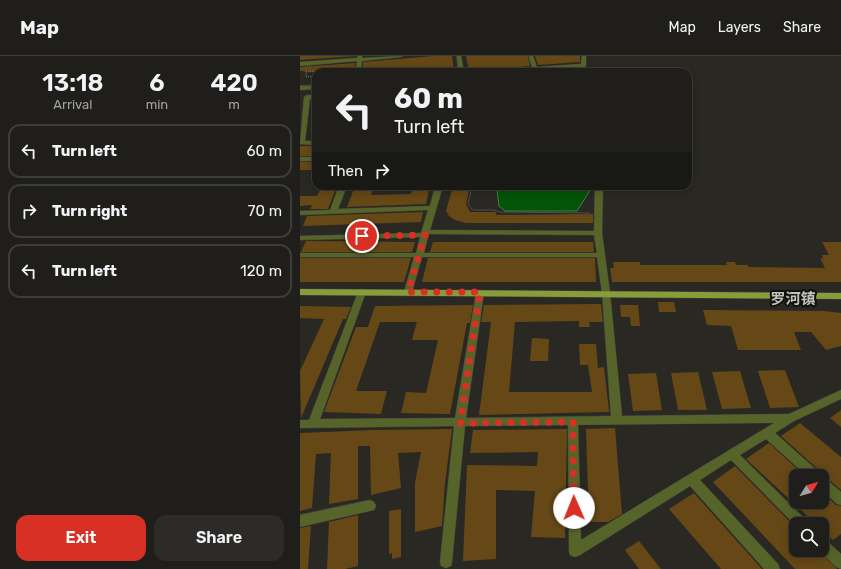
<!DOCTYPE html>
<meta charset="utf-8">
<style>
body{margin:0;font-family:Rubik,"Noto Sans SC",sans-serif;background:#2c2b27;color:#f1f3f6;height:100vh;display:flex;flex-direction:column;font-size:15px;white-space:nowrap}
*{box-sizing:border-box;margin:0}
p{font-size:13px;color:#a1a2a2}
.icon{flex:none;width:22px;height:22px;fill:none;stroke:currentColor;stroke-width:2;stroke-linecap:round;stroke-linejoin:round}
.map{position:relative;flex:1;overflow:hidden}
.sheet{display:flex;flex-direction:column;background:#1f1e1a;width:300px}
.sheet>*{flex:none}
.banner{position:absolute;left:12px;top:12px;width:380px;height:122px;border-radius:12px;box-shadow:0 2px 10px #0003,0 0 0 1px #3c3c39;background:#1f1e1a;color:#f1f3f6;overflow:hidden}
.needle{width:26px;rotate:53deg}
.controls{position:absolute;left:489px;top:413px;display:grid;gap:8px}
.controls a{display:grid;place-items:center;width:40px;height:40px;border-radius:8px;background:#1f1e1a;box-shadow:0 2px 10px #0003,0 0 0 1px #3c3c39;font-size:20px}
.pin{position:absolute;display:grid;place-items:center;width:34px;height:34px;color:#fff;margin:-17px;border:2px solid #fff;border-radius:50%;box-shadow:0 1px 4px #0007}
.me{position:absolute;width:44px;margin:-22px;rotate:359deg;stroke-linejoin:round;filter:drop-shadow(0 0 3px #0008)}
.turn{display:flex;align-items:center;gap:14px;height:84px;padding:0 16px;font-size:18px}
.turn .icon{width:52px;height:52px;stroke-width:2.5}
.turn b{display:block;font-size:28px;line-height:34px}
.then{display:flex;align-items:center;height:38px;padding:0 16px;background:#0003;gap:8px;font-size:15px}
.eta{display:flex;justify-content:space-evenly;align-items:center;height:68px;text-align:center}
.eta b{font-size:24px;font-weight:600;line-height:28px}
.primary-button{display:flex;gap:8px;margin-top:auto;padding:8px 16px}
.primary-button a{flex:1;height:46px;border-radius:12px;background:#d93025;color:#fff;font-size:16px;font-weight:600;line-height:46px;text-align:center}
.primary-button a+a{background:#2c2b27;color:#f1f3f6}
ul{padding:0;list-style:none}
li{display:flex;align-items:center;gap:12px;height:54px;margin:0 8px 6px;padding:0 8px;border:2px solid #3c3c39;border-radius:12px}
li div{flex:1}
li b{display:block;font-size:15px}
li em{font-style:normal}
header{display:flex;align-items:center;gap:24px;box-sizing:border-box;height:56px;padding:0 20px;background:#1f1e1a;border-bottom:1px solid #3c3c39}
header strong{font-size:19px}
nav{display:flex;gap:22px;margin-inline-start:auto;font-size:14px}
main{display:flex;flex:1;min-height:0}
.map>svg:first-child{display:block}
</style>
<header>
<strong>Map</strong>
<nav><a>Map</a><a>Layers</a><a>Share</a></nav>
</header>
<main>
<section class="sheet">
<div class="eta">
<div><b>13:18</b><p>Arrival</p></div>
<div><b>6</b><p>min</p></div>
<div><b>420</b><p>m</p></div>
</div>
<ul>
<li><svg class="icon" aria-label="left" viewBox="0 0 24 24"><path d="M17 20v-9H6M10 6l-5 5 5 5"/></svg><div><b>Turn left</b></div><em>60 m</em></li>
<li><svg class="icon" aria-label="right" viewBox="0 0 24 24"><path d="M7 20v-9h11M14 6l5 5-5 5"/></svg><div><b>Turn right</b></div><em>70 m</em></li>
<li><svg class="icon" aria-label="left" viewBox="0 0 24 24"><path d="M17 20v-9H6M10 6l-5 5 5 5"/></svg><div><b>Turn left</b></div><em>120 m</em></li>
</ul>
<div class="primary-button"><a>Exit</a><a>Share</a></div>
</section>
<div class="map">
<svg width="541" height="513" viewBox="0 0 541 513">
<rect width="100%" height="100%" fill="#292823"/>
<path fill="#035407" stroke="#478049" d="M199 130H290L289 136 277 155H205L199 150 197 134Z"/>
<g fill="#664816">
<path d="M0 0H56L0 4Z"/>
<path d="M134 0H152L154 15 63 16V6Z"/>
<path d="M166 0H228L230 10 169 15Z"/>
<path d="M235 0H280V6L238 9Z"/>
<path d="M55 7 54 16H38L39 12 16 14V16L0 15V11Z"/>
<rect x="0" y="90" width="16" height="10"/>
<rect x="0" y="106" width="16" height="8"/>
<path d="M22 130H37L28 153H10L12 149 0 150V140H17Z"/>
<path d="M55 130H74L71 139 111 138 113 130H130L126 148 47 151Z"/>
<path d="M153 130H170L166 148 170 156H196V159L293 158V167H166L155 164 149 160 146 155Z"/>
<path d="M123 156 121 166 3 170 7 160Z"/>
<path d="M6 185 115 186 112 196H1Z"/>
<path d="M133 186H293L294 196H130Z"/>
<path d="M522 186H541V226H312L310 212H314L313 206H340V209H427L426 206H435L436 209H448V211L525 212 520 202 523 203 522 199H529Z"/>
<path d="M0 202H111L104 226H0Z"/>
<path d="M128 202H295L296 226H122Z"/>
<path d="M358 246H374L376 256H359Z"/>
<path d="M301 248 303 266H289L290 271H279V265L215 266 209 336H292L288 309H280L279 288H296L298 312 304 311 309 356 179 359 191 266H181L184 249Z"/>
<path d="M173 249 170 267H167L150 358 101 357 106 336 126 337 138 284H112L117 266H80L56 335H87L81 358 24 356 56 271H68L75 250Z"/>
<path d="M320 249H338L340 270H331L330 261H321Z"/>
<path d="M0 250 51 251 46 263H43L1 362 0 315 24 263 0 262Z"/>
<path d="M403 254 525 255 541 257V290L526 294 511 276H494L501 294H438L431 270 407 269Z"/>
<path d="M232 282 249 283 248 305H230Z"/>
<path d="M485 314 499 351 470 352 458 315Z"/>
<path d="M440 315 451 352 422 353 412 316Z"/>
<path d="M398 316 407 354H378L371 317Z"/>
<path d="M356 317 362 354 333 355 328 318Z"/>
<path d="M541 354V371L530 362Z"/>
<path d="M500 367 541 401V434L527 422 522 421 520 415 481 380Z"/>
<path d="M315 372 322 458 308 466H289L286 373Z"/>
<path d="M152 373 145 427 142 470 115 476V427L121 396 98 397 101 432 71 439 70 390H58V443L29 448 31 397 16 398 12 452 0 455V377L73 374Z"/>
<path d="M267 373 265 482 231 481 235 435 196 434V503L163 505 167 409 237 410 238 396 170 397 173 374Z"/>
<path d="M469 387 505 420H496V446H522V436L536 449 541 450V478L533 484 522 474V468H516L446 403Z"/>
<path d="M435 410 496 472V494H518L537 513H495L413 426Z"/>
<path d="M394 437 462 513H421L369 453Z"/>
<path d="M101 453V501L92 503V497L89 498V455Z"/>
<path d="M58 459V510L45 513H27L29 466Z"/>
<path d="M11 470 8 513H0V472Z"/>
<path d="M339 485 361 513H339L325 494Z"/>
</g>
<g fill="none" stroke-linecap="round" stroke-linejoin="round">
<g stroke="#44433e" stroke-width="1">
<g id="minor">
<path d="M58 0H62V2L103 0 101 1 62 5 61 16H55L57 5 0 10V6L57 2Z"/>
<path d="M157 0H161L164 16H158Z"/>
<path d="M229 0H233L237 11 281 8 282 0H286V9L283 16H277L280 11 238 14 239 16H233V15L195 16 198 14 232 12Z"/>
<path d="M16 29V33L0 34V30Z"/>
<path d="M7 39H16V43H10L5 85H16V89L0 88 4 41Z"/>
<rect x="0" y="101" width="16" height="4"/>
<path d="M39 130H47L38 153 130 150 135 130H143L130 174 294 175 295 130H303L302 177 310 237 322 360 489 358 541 334V343L494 365 475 377 519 416 521 420H507L466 383 440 399 506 464 508 468H496V470L431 404 400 424 478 508 480 513H464L390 430 280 499 275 501 270 499 269 495 268 369 165 370 152 506 151 510 146 512 141 510 140 506 154 370 0 372V364H9L58 236 62 233 66 236 20 363 155 362 176 237 180 234 184 237 166 362 311 360 302 237 297 201H122L112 236 111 238H105L104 236 114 201H0V197H116L120 181 0 184V180L121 177 128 154 0 159V155L30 154ZM129 178 294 179 297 197H124ZM474 367 281 484 278 369Z"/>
<path d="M522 422 526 423 541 436V449L537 448 522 434Z"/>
<path d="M70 444 74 446 76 450 74 454 0 471V459Z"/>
<path d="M522 482 526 484 541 498V513L536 511 519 494H522Z"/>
</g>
</g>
<g stroke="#44433e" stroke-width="1">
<path id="major" d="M0 233 541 237V243L0 239Z"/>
</g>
<g stroke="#757570" stroke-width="1" stroke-dasharray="1 1" stroke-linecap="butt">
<path d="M6 15V21L16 20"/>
<path d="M6 16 37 13V16"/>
<path d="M172 130 168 148 173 154H194L200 156 290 157"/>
</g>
<use href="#minor" fill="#56642a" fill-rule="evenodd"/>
<use href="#major" fill="#869d39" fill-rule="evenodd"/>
</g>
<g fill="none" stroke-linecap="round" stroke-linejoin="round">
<path stroke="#d93025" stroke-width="7" stroke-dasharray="0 12.6" d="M62 180 125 179 108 236H180L160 367 273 366 274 452"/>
</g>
<g text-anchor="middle" stroke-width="4" stroke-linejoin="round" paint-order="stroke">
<g font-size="15" font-weight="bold" fill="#c2c1ba" stroke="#11110e">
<text x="493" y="248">罗河镇</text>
</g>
</g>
</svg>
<div class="controls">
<a><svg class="needle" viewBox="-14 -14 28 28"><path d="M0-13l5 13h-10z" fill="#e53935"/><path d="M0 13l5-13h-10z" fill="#a1a2a2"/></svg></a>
<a><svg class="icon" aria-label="search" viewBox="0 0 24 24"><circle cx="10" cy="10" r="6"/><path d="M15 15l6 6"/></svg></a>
</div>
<div class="pin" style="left:62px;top:180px;background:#d93025"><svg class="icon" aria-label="arrive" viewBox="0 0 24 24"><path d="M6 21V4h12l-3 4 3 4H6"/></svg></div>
<svg class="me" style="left:274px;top:452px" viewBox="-20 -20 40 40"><circle r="19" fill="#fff"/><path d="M0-13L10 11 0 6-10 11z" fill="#d93025"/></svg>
<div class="banner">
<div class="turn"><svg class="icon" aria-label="left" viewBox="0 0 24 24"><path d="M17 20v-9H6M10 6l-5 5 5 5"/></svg><div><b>60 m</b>Turn left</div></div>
<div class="then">Then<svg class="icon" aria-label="right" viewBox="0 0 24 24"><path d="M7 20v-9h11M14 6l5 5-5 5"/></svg></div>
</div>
</div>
</main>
